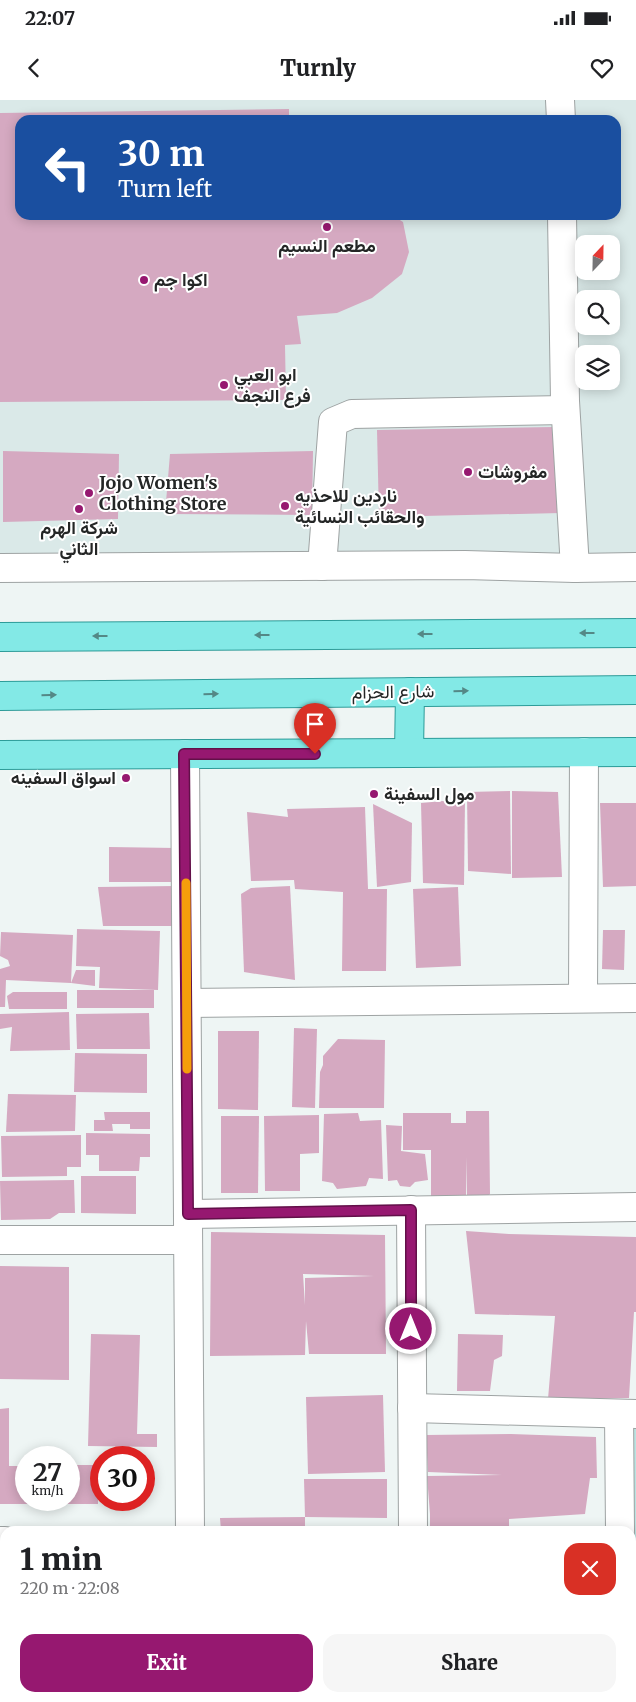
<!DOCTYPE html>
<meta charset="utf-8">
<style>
body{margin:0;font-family:Merriweather,Vazirmatn,serif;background:#f6f6f6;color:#202124;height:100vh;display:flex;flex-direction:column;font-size:19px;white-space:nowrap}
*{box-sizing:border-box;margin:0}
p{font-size:16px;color:#757577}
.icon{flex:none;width:28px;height:28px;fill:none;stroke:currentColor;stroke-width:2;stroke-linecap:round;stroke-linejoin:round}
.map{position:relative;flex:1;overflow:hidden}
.sheet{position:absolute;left:0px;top:1426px;width:636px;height:176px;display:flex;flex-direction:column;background:#fff;border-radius:15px 15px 0 0;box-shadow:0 2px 12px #0003}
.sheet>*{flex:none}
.hud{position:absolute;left:15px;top:15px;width:606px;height:105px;border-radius:15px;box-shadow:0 2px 12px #0003;background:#1a4fa0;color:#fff;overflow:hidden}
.needle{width:32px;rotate:22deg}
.buttons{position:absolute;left:575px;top:135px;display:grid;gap:10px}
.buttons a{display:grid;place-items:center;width:45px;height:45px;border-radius:10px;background:#fff;box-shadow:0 2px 12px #0003;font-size:25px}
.speed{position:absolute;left:15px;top:1346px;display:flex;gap:10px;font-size:25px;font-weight:700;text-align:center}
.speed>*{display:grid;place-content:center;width:65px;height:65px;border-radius:50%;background:#fff;box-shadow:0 2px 12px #0003;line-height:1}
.speed small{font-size:12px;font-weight:400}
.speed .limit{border:8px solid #d22;background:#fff;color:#111}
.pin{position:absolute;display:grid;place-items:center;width:42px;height:42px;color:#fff;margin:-51px -21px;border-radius:50% 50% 50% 0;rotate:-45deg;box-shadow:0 0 5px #0007}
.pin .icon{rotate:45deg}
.me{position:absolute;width:55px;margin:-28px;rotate:0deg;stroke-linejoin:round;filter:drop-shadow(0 0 4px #0008)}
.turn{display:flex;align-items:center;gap:18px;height:105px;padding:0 20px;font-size:22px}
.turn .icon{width:65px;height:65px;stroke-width:2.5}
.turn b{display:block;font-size:35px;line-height:42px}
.round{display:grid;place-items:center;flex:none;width:52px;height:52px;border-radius:15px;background:#f6f6f6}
.head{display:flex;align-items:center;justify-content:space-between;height:85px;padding:0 20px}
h1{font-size:30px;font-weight:800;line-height:38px}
.button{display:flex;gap:10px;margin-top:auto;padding:10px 20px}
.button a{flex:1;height:58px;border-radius:15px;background:#961870;color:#fff;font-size:20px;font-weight:800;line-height:58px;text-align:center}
.button a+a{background:#f6f6f6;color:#202124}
.status{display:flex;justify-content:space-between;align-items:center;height:35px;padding:0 25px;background:#fff;direction:ltr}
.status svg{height:14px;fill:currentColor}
header{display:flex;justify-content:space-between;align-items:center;height:65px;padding:0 20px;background:#fff;font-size:22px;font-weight:800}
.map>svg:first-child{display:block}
</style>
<div class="status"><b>22:07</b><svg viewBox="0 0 49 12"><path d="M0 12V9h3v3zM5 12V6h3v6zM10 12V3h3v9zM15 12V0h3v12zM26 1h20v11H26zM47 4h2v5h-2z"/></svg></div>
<header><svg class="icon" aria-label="back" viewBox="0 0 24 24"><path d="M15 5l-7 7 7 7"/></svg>Turnly<svg class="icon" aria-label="heart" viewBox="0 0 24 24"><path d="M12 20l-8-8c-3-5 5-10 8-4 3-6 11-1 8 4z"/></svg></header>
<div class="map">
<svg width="636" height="1602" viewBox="0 0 636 1602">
<rect width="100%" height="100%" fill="#eef5f4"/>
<path fill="#dae9e8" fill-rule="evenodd" d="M0 0H636V462L0 461ZM20 20H616V115H20ZM584 144H611V171H584ZM584 199H611V226H584ZM584 254H611V281H584Z"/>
<path fill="#b9e3e1" d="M632 1323H636V1602H631Z"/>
<g fill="#d5a9c1" fill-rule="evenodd">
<path d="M289 9V20H20V115H392L403 122 409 152 402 174 372 198 337 213 297 216 301 244 285 245 286 300 0 302V13Z"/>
<path d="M554 327 561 413 379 417 377 330Z"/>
<path d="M3 351 119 354 118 419 3 422Z"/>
<path d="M313 351 312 415 165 414 170 354Z"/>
<path d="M510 691 511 774 468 771 467 692Z"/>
<path d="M512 691 558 692 562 777 512 778Z"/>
<path d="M465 699 464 785 423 783 421 703Z"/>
<path d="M600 703H636V786L603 787Z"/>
<path d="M373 704 412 723 411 782 377 787Z"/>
<path d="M365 707 368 789H387L386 871H342L343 792 295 789 294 780 251 781 247 712 288 717 287 709Z"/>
<path d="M109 747 176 748V782H109Z"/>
<path d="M175 786 173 826H103L98 787Z"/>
<path d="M290 786 295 880 244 872 241 794 251 788Z"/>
<path d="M458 787 461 866 416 868 413 789Z"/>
<path d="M77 829 160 831 158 890 99 888 100 867 76 866Z"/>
<path d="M603 830H625L624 870 602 869Z"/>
<path d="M1 832 73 835 71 883 76 870H95V886L71 883 6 880 5 907H0V869L10 866 8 860 0 856Z"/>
<rect x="77" y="890" width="77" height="18"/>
<path d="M13 892H67V909H9L7 896Z"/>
<path d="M69 912 70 950 10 951 12 927 0 929V914Z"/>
<path d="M149 913 150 949H77L76 914Z"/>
<path d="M294 928 317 929 315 1008 292 1007Z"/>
<path d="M218 931H259L258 1010 218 1009Z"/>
<path d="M338 939 385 940 384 1008H319L320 972 323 965V956Z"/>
<path d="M75 953 147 954V993L74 992Z"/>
<path d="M8 994 76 995 75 1031 6 1032Z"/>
<path d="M466 1011H489L490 1094 482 1102 467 1096 466 1057V1099L431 1098V1050H403V1013H451V1023H466Z"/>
<path d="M104 1012H150V1029H130V1024H112L113 1031H94V1020H105Z"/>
<path d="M358 1013 360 1021 381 1020 383 1079 369 1078 366 1086 337 1089 333 1083 322 1081 324 1014Z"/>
<path d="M319 1015V1053L300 1054V1091H265L264 1016Z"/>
<path d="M221 1016H259L258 1093H221Z"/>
<path d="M386 1025 402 1026 401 1051 425 1054 428 1080 415 1082 410 1087 400 1086 397 1080 388 1081Z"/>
<path d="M86 1033 150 1034V1057H140L139 1071H99V1055H86Z"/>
<path d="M81 1035V1067H67V1076L2 1077 1 1036Z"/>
<path d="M81 1076H136V1114L81 1113Z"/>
<path d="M74 1080 75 1113H59L50 1119 1 1120 0 1081Z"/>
<path d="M466 1131 509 1134 636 1137V1212H634L629 1298 548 1299 555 1216 475 1214Z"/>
<path d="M211 1132 385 1135 386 1254H309L306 1221 305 1255 210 1256ZM303 1174 374 1176 305 1178V1205Z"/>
<path d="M0 1166 69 1167V1280L0 1279Z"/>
<path d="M91 1234 140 1235 137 1334H157V1347L88 1346Z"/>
<path d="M458 1234 503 1235 502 1256 494 1260 490 1291H457Z"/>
<path d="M383 1295 385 1372 308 1374 306 1297Z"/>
<path d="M9 1308V1366H26V1400H69V1365H98V1404H0V1309Z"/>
<path d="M511 1334 596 1337 597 1378H590L585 1414 509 1419V1431H430V1414L427 1376 502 1375 428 1372 426 1335Z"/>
<path d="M304 1379H387V1418L305 1417Z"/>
<path d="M305 1417V1431H221L220 1418Z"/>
<rect x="476" y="1598" width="25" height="4"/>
<rect x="557" y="1598" width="42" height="2"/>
</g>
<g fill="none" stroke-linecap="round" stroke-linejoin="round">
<g stroke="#9ea3a3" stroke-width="30">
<g id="minor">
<path d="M560 0 561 20"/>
<path d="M562 115 565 301 575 468"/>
<path d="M322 466 333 322 352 314 565 310"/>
<path d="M0 468 465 465 575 468 636 467"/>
<path d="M185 654 190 1431"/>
<path d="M583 898 584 652"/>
<path d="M187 903 636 898"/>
<path d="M411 1110 413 1431"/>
<path d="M188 1114 636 1107"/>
<path d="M0 1140H188"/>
<path d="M412 1308 636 1314"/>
<path d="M619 1314 620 1431"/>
<path d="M0 1441H5"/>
<path d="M192 1598V1602"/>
<path d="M414 1598V1602"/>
<path d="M620 1598V1602"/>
</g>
</g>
<g stroke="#2c9b98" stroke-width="30">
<g id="major">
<path d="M0 537 636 533"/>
<path d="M0 596 636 590"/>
<path d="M409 653 410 592"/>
<path d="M0 655 636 652"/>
</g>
</g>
<use href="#minor" stroke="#fff" stroke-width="28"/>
<use href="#major" stroke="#83e9e6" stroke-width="28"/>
</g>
<defs><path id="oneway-solid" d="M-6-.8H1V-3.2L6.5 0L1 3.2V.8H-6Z" transform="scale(1.25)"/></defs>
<g fill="#548886">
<use href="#oneway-solid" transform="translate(587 533) rotate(180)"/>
<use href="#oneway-solid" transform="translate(425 534) rotate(180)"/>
<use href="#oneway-solid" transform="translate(262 535) rotate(180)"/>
<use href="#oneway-solid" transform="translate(100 536) rotate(180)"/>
<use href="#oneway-solid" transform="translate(461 591) rotate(-1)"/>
<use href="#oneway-solid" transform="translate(211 594) rotate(-1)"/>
<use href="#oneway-solid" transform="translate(49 595) rotate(-1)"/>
</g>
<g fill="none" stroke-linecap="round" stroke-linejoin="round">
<g stroke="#621049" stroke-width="12">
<path id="route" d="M315 654H184L188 1114 411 1110V1229"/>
</g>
<use href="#route" stroke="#961870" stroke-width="9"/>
<path stroke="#f59e0b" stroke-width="9" d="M186 783 187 969"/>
</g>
<g fill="#961870" stroke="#fff" stroke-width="2">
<circle cx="327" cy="127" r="5"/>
<circle cx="144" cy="180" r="5"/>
<circle cx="224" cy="285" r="5"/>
<circle cx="468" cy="372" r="5"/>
<circle cx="89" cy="393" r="5"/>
<circle cx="285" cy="406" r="5"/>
<circle cx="79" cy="409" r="5"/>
<circle cx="126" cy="678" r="5"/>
<circle cx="374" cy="694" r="5"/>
</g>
<g text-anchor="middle" stroke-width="4" stroke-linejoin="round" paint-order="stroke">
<g font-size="18" font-weight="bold" fill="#242626" stroke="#fff" text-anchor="start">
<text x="327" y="152" text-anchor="middle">مطعم النسيم</text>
<text x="154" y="186">اكوا جم</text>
<text x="234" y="281">ابو العبي<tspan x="234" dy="21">فرع النجف</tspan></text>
<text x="478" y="378">مفروشات</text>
<text x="99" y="389">Jojo Women's<tspan x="99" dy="21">Clothing Store</tspan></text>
<text x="295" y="402">ناردين للاحذيه<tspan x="295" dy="21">والحقائب النسائية</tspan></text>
<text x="79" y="434" text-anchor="middle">شركة الهرم<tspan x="79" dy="21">الثاني</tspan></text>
<text x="116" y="684" text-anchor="end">اسواق السفينه</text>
<text x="384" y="700">مول السفينة</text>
</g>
<g font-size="18" fill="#242626" stroke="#fff">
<text transform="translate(393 592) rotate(-1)" y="6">شارع الحزام</text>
</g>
</g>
</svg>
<div class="buttons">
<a><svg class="needle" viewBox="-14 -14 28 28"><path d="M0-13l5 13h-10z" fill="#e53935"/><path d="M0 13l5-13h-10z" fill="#757577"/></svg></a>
<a><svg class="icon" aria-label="search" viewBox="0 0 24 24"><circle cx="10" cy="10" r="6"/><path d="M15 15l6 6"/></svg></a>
<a><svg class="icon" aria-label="layers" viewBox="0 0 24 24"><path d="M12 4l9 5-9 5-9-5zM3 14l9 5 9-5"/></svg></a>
</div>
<div class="speed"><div>27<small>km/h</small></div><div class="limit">30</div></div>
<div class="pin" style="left:315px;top:654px;background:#d93025"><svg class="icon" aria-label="arrive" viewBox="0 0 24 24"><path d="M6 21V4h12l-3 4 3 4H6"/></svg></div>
<svg class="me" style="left:411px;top:1229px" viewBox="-20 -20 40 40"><circle r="17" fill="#961870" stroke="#fff" stroke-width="3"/><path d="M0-11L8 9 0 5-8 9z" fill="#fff"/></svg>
<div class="hud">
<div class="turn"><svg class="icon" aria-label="left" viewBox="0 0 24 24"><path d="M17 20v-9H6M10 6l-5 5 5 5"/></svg><div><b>30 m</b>Turn left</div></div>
</div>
<section class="sheet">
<div class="head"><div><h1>1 min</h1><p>220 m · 22:08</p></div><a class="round" style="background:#d93025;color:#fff"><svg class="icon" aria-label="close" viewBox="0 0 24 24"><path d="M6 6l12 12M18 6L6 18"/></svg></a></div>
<div class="button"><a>Exit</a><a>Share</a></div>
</section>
</div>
